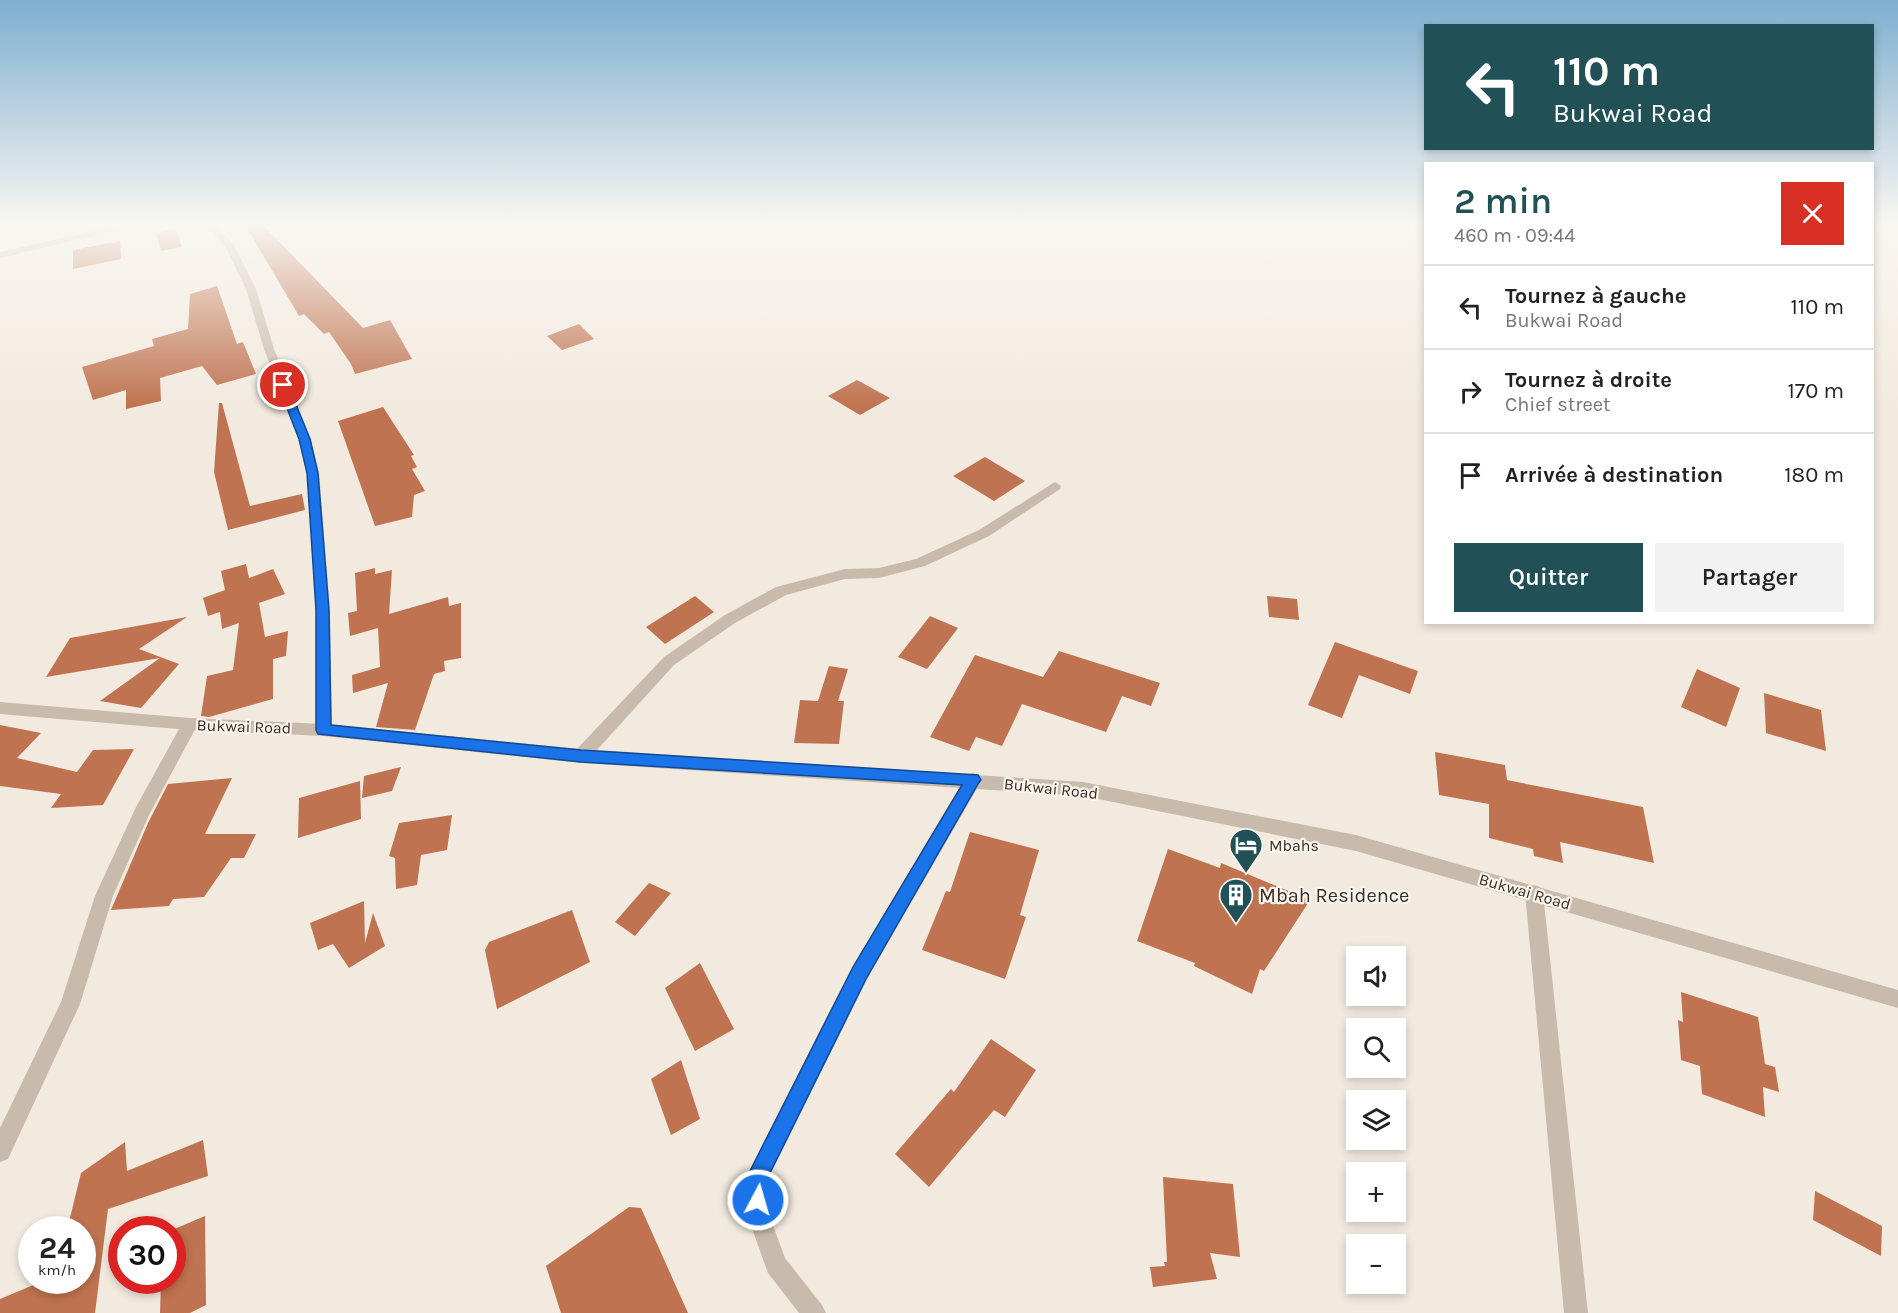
<!DOCTYPE html>
<html lang="fr">
<meta charset="utf-8">
<style>
body{margin:0;font-family:Karla,sans-serif;background:#f2f2f2;color:#222;height:100vh;display:flex;flex-direction:column;font-size:22px;white-space:nowrap}
*{box-sizing:border-box;margin:0}
p{font-size:20px;color:#767676}
.icon{flex:none;width:33px;height:33px;fill:none;stroke:currentColor;stroke-width:2;stroke-linecap:round;stroke-linejoin:round}
.map{position:relative;flex:1;overflow:hidden}
.panel{position:absolute;left:1424px;top:162px;width:450px;height:462px;display:flex;flex-direction:column;background:#fff;border-radius:0px;box-shadow:0 3px 9px #0003}
.panel>*{flex:none}
.guide{position:absolute;left:1424px;top:24px;width:450px;height:126px;border-radius:0px;box-shadow:0 3px 9px #0003;background:#225057;color:#fff;overflow:hidden}
.buttons{position:absolute;left:1346px;top:946px;display:grid;gap:12px}
.buttons a{display:grid;place-items:center;width:60px;height:60px;border-radius:0px;background:#fff;box-shadow:0 3px 9px #0003;font-size:30px}
.speed{position:absolute;left:18px;top:1216px;display:flex;gap:12px;font-size:30px;font-weight:700;text-align:center}
.speed>*{display:grid;place-content:center;width:78px;height:78px;border-radius:50%;background:#fff;box-shadow:0 3px 9px #0003;line-height:1}
.speed small{font-size:15px;font-weight:400}
.speed .limit{border:9px solid #d22;background:#fff;color:#111}
.pin{position:absolute;display:grid;place-items:center;width:51px;height:51px;color:#fff;margin:-26px;border:3px solid #fff;border-radius:50%;box-shadow:0 2px 6px #0007}
.me{position:absolute;width:66px;margin:-33px;rotate:6deg;stroke-linejoin:round;filter:drop-shadow(0 0 4px #0008)}
.turn{display:flex;align-items:center;gap:21px;height:126px;padding:0 30px;font-size:27px}
.turn .icon{width:78px;height:78px;stroke-width:2.5}
.turn b{display:block;font-size:42px;line-height:51px}
.round{display:grid;place-items:center;flex:none;width:63px;height:63px;border-radius:0px;background:#f2f2f2}
.head{display:flex;align-items:center;justify-content:space-between;height:102px;padding:0 30px}
h1{font-size:36px;font-weight:600;line-height:45px;color:#225057}
.button{display:flex;gap:12px;margin-top:auto;padding:12px 30px}
.button a{flex:1;height:69px;border-radius:0px;background:#225057;color:#fff;font-size:24px;font-weight:600;line-height:69px;text-align:center}
.button a+a{background:#f2f2f2;color:#222}
ul{padding:0;list-style:none}
li{display:flex;align-items:center;gap:18px;height:84px;padding:0 30px;border-top:2px solid #e0e0e0}
li div{flex:1}
li b{display:block;font-size:22px}
li em{font-style:normal}
.map>svg:first-child{display:block}
</style>
<div class="map">
<svg width="1898" height="1313" viewBox="0 0 1898 1313">
<rect width="100%" height="100%" fill="#f2eadf"/>
<g fill="#bf7350">
<path d="M244 223H261L363 328 390 320 412 359 355 374 351 364 329 332 324 334 304 314 299 316Z"/>
<path d="M176 228 182 247 161 251 156 233Z"/>
<path d="M120 241 121 259 73 269V250Z"/>
<path d="M217 286 237 344 243 342 256 374 217 385 202 366 160 378 161 401 126 409V390L93 400 82 367 154 346 152 339 188 329 190 294Z"/>
<path d="M579 324 594 339 562 350 547 336Z"/>
<path d="M857 380 890 398 860 415 828 396Z"/>
<path d="M219 403H222L250 506 302 494 305 510 228 530 214 472Z"/>
<path d="M383 407 414 455 411 456 417 467 412 469 425 491 414 495 412 517 375 526 338 421Z"/>
<path d="M985 457 1025 481 994 501 953 476Z"/>
<path d="M246 564 249 578 273 569 285 594 259 603 265 637 288 631 286 656 273 659V699L209 717 201 716 207 676 233 670 239 623 222 629 220 612 208 616 203 598 225 590 221 571Z"/>
<path d="M375 568V574L392 570 389 614 448 597 449 606 461 603V658L444 661 445 671 434 674 415 730 376 727 388 683 353 693 352 675 380 667 378 628 350 636 348 613 357 611 355 573Z"/>
<path d="M695 596 714 612 665 644 646 627Z"/>
<path d="M1267 596 1297 599 1299 620 1269 617Z"/>
<path d="M930 616 958 628 927 669 898 657Z"/>
<path d="M187 617 139 649 179 664 141 708 100 701 160 658 46 677 70 638Z"/>
<path d="M1335 642 1418 671 1410 694 1359 675 1342 718 1308 705Z"/>
<path d="M1059 651 1160 683 1151 706 1122 696 1106 732 1022 704 1002 746 976 737 969 751 930 737 975 655 1043 677Z"/>
<path d="M829 666 848 669 838 701H844L839 744 794 743 800 700 818 701Z"/>
<path d="M1697 669 1740 688 1726 727 1681 707Z"/>
<path d="M1764 693 1821 710 1826 751 1766 733Z"/>
<path d="M0 725 41 733 17 758 77 772 93 750 134 749 103 805 51 808 61 794 0 786Z"/>
<path d="M1435 752 1505 765 1507 780 1643 807 1654 863 1560 842 1563 863 1534 856 1533 849 1489 838V804L1439 795Z"/>
<path d="M401 767 392 791 362 798 364 776Z"/>
<path d="M232 778 205 834H256L244 858H231L204 897 173 899 169 906 111 910 148 823 168 784Z"/>
<path d="M360 781 361 819 298 838 299 798Z"/>
<path d="M452 815 447 850 421 855 417 885 396 889 395 858 389 856 399 823Z"/>
<path d="M970 832 1039 850 1020 915 1026 917 1005 979 922 950 946 891 950 892Z"/>
<path d="M1168 849 1220 868 1221 863 1310 900 1264 971 1260 969 1252 994 1194 966 1195 963 1137 941Z"/>
<path d="M649 883 671 893 635 936 615 922Z"/>
<path d="M364 901 365 943 373 913 385 946 349 968 333 944 318 950 310 923Z"/>
<path d="M572 910 590 962 497 1009 485 950 489 942Z"/>
<path d="M700 963 734 1029 695 1051 665 988Z"/>
<path d="M1681 992 1758 1017 1765 1064 1775 1067 1779 1092 1763 1087 1765 1117 1702 1094 1700 1066 1681 1060 1678 1020 1683 1022Z"/>
<path d="M991 1039 1036 1070 1005 1117 994 1110 929 1187 895 1154 951 1089 954 1092Z"/>
<path d="M681 1060 700 1119 671 1135 651 1079Z"/>
<path d="M203 1140 208 1176 108 1209 95 1313H0V1299L43 1281H82V1230H67L81 1173 125 1142 127 1171Z"/>
<path d="M1163 1177 1233 1184 1240 1257 1210 1253 1217 1279 1153 1287 1150 1267 1165 1266 1164 1262H1167Z"/>
<path d="M1815 1191 1882 1226 1881 1256 1813 1220Z"/>
<path d="M629 1207 641 1208 688 1313H561L546 1266Z"/>
<path d="M205 1216 206 1305 190 1313H160L161 1281H172V1230Z"/>
</g>
<g fill="none" stroke-linecap="round" stroke-linejoin="round">
<g fill="#c9bbac" fill-rule="evenodd">
<path d="M130 223H149L0 258V252Z"/>
<path d="M204 223H214L234 245 256 289 274 349 311 439 319 473 330 610 332 730 330 734 324 736 318 734 316 730V610L307 473 299 439 264 349 246 289 225 246Z"/>
<path d="M1055 482 1061 486 1060 489 989 536 925 566 879 578 845 579 786 595 735 623 674 665 587 761 581 763 575 761 573 756 575 751 664 657 725 615 776 587 845 569 879 568 916 559 979 530Z"/>
<path d="M190 718 196 720 198 724 149 815 113 896 80 1004 8 1159 0 1162V1128L61 1002 95 896 136 807 184 720Z"/>
<path d="M973 773 979 775 981 780 979 785 867 979 767 1181 771 1220 785 1258 822 1305 826 1313H799L768 1273 765 1265 749 1220 745 1180 853 967 967 775Z"/>
<path d="M1534 885 1540 887 1543 893 1588 1313H1564L1525 893 1528 887Z"/>
</g>
<path fill="#c9bbac" fill-rule="evenodd" d="M0 702 190 718 324 724 581 749 1083 782 1356 835 1898 990V1008L1356 851 1083 796 581 763 324 736 190 730 0 714Z"/>
</g>
<linearGradient id="sky" x2="0" y2="1"><stop stop-color="#7eafd0"/><stop offset="0.55" stop-color="#f9f6f1"/><stop offset="1" stop-color="#f9f6f1" stop-opacity="0"/></linearGradient>
<rect width="1898" height="407" fill="url(#sky)"/>
<path fill="#1a73e8" stroke="#114b97" stroke-width="1.5" d="M283 382 288 385 310 439 318 473 329 610 331 725 581 750 978 775 981 780 978 784 866 979 766 1181 768 1200 765 1207 758 1210 751 1207 746 1180 749 1173 853 967 962 785 581 762 318 734 316 730V610L307 473 299 439 278 385Z"/>
<defs>
<g id="hotel-pin" transform="scale(1.725)"><path d="M0 17L-7.5 6A9.5 9.5 0 1 1 7.5 6Z" fill="#225057" stroke="#f9f4ec"/><path d="M-6-4.5h1.5V1H6V5H4.5V3h-9V5H-6ZM-4 0a1.8 1.8 0 1 1 3.6 0ZM.5 0V-2.5h3Q6-2.5 6 0Z" fill="#fff"/></g>
<g id="building-pin" transform="scale(1.725)"><path d="M0 17L-7.5 6A9.5 9.5 0 1 1 7.5 6Z" fill="#225057" stroke="#f9f4ec"/><path d="M-4-6H4V6H1V3H-1V6H-4ZM-2.5-4.3h1.7v1.8h-1.7ZM.8-4.3h1.7v1.8H.8ZM-2.5-1h1.7V.8h-1.7ZM.8-1h1.7V.8H.8Z" fill="#fff"/></g>
</defs>
<g fill-rule="evenodd">
<use href="#hotel-pin" x="1246" y="845"/>
<use href="#building-pin" x="1236" y="895"/>
</g>
<g text-anchor="middle" stroke-width="4.5" stroke-linejoin="round" paint-order="stroke">
<g font-size="16" fill="#382f2a" stroke="#f9f4ec">
<text transform="translate(244 726) rotate(2)" y="6">Bukwai Road</text>
<text transform="translate(1051 788) rotate(6)" y="6">Bukwai Road</text>
<text transform="translate(1525 891) rotate(16)" y="6">Bukwai Road</text>
</g>
<g font-size="16" fill="#382f2a" stroke="#f9f4ec" text-anchor="start">
<text x="1269" y="851">Mbahs</text>
</g>
<g font-size="20" fill="#382f2a" stroke="#f9f4ec" text-anchor="start">
<text x="1259" y="902">Mbah Residence</text>
</g>
</g>
</svg>
<div class="buttons">
<a><svg class="icon" aria-label="sound" viewBox="0 0 24 24"><path d="M4 9h4l5-4v14l-5-4H4zM17 9q2 3 0 6"/></svg></a>
<a><svg class="icon" aria-label="search" viewBox="0 0 24 24"><circle cx="10" cy="10" r="6"/><path d="M15 15l6 6"/></svg></a>
<a><svg class="icon" aria-label="layers" viewBox="0 0 24 24"><path d="M12 4l9 5-9 5-9-5zM3 14l9 5 9-5"/></svg></a>
<a>+</a>
<a>−</a>
</div>
<div class="speed"><div>24<small>km/h</small></div><div class="limit">30</div></div>
<div class="pin" style="left:283px;top:385px;background:#d93025"><svg class="icon" aria-label="arrive" viewBox="0 0 24 24"><path d="M6 21V4h12l-3 4 3 4H6"/></svg></div>
<svg class="me" style="left:758px;top:1200px" viewBox="-20 -20 40 40"><circle r="17" fill="#1a73e8" stroke="#fff" stroke-width="3"/><path d="M0-11L8 9 0 5-8 9z" fill="#fff"/></svg>
<div class="guide">
<div class="turn"><svg class="icon" aria-label="left" viewBox="0 0 24 24"><path d="M17 20v-9H6M10 6l-5 5 5 5"/></svg><div><b>110 m</b>Bukwai Road</div></div>
</div>
<section class="panel">
<div class="head"><div><h1>2 min</h1><p>460 m · 09:44</p></div><a class="round" style="background:#d93025;color:#fff"><svg class="icon" aria-label="close" viewBox="0 0 24 24"><path d="M6 6l12 12M18 6L6 18"/></svg></a></div>
<ul>
<li><svg class="icon" aria-label="left" viewBox="0 0 24 24"><path d="M17 20v-9H6M10 6l-5 5 5 5"/></svg><div><b>Tournez à gauche</b><p>Bukwai Road</p></div><em>110 m</em></li>
<li><svg class="icon" aria-label="right" viewBox="0 0 24 24"><path d="M7 20v-9h11M14 6l5 5-5 5"/></svg><div><b>Tournez à droite</b><p>Chief street</p></div><em>170 m</em></li>
<li><svg class="icon" aria-label="arrive" viewBox="0 0 24 24"><path d="M6 21V4h12l-3 4 3 4H6"/></svg><div><b>Arrivée à destination</b></div><em>180 m</em></li>
</ul>
<div class="button"><a>Quitter</a><a>Partager</a></div>
</section>
</div>
